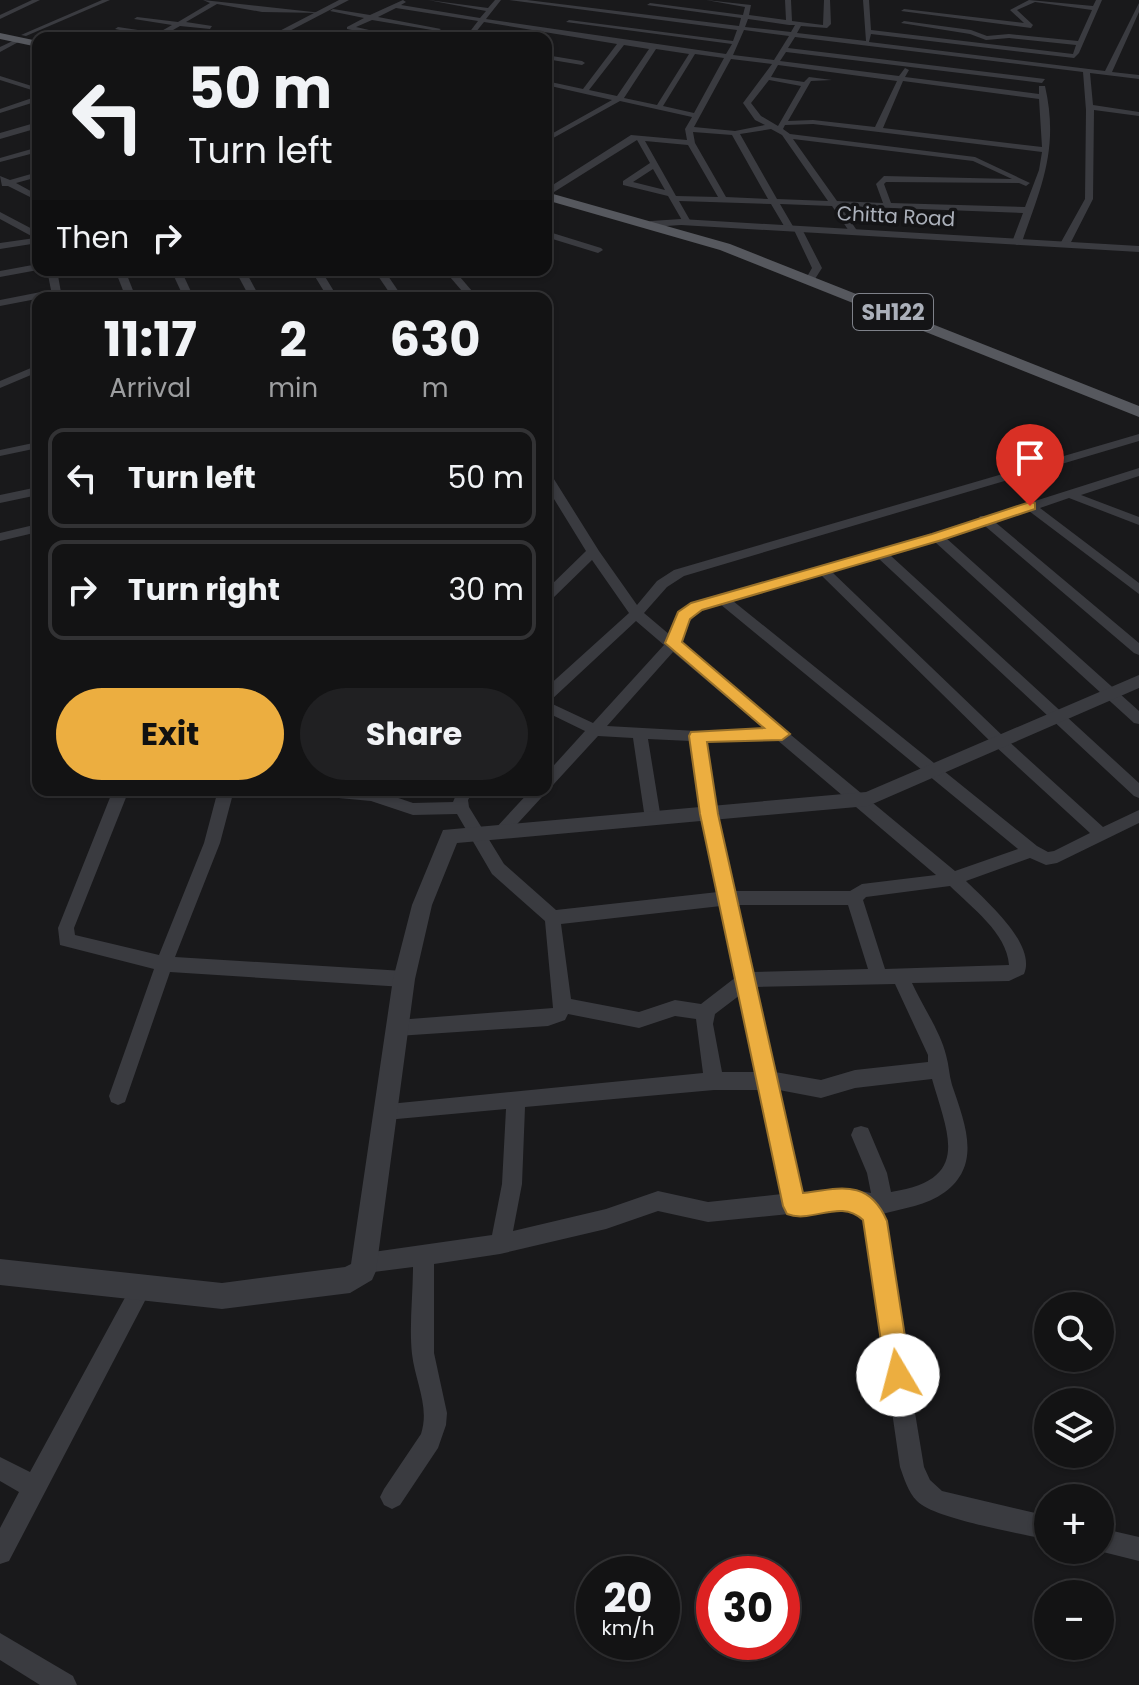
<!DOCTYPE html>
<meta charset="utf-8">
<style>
body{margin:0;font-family:Poppins,sans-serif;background:#202022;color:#f1f3f6;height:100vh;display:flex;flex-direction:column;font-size:30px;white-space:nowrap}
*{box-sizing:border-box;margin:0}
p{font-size:26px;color:#9d9ea0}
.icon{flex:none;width:44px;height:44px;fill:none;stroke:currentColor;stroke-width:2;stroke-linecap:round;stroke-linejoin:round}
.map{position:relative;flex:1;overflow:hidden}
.side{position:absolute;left:32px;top:292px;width:520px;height:504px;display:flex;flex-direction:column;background:#131314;border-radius:16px;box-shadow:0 2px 6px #0004,0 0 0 2px #323234}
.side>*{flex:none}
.hud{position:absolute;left:32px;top:32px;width:520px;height:244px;border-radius:16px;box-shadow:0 2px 6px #0004,0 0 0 2px #323234;background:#131314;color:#f1f3f6;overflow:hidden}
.fabs{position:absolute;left:1034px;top:1292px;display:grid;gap:16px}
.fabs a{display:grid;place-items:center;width:80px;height:80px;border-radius:50%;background:#131314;box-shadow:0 2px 6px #0004,0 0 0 2px #323234;font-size:40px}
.speed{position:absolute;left:576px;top:1556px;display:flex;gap:16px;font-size:40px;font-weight:700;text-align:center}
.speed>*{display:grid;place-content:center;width:104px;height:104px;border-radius:50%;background:#131314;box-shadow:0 2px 6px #0004,0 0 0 2px #323234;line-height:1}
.speed small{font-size:20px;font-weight:400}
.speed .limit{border:12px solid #d22;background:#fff;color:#111}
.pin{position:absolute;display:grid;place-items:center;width:68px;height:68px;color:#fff;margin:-82px -34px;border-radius:50% 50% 50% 0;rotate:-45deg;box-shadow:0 0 8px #0007}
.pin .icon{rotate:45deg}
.me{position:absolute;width:88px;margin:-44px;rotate:352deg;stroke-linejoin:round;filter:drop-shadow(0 0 6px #0008)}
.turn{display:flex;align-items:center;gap:28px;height:168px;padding:0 24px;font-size:36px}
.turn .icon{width:104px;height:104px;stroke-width:2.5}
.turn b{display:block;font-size:56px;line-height:68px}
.then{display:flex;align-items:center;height:76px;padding:0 24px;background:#0003;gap:16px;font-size:30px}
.eta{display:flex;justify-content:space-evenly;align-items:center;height:136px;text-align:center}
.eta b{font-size:48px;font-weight:700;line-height:56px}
.primary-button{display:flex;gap:16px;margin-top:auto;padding:16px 24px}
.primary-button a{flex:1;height:92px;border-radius:48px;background:#ecae40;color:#111;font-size:32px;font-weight:700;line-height:92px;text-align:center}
.primary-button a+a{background:#202022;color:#f1f3f6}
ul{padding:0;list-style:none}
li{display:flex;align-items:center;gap:24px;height:100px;margin:0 16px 12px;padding:0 8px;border:4px solid #323234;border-radius:16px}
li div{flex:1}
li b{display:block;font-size:30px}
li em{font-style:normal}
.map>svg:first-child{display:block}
</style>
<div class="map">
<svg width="1139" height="1685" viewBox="0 0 1139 1685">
<rect width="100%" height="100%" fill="#19191b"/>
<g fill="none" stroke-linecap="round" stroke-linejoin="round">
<g fill="#3a3b40" fill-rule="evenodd">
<path d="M32 0H40L0 19V15Z"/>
<path d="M102 0H110L26 36 21 35Z"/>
<path d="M203 0 322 13 262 12 217 4 186 22 212 26 210 29 180 26 159 38 115 29 118 27 158 33 172 25 134 19 137 17 178 22 210 3Z"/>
<path d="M403 0 406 2 401 5 480 18 486 11 428 0 488 8 495 0H501L486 19 726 54 732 44 566 22 569 20 733 41 737 30 509 0H527L739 26 741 18 647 5 650 3 743 15 745 7 706 0 751 5 749 15 786 20 785 0H791L792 21 823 25 824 0H830L831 24 827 28 801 26 797 33 866 41 863 0H869L871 30 1073 54 1076 45 1009 38 986 40 970 34 901 23 904 21 971 30 987 36 1009 34 1078 41 1092 10 1035 2 1017 10 1033 25 1031 28 901 11 904 9 1024 23 1010 10 1029 0 1093 6 1096 0H1102L1079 53 1074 58 871 34 869 42 1105 71 1139 3V12L1112 72 1139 75V79L1090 73 1093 105 1139 112V116L1094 110 1093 199 1070 244 1065 247 1060 244 1085 199 1086 110 1083 72 795 37 788 48 1045 79 1042 83 786 52 780 61 899 76 905 68 909 70 905 77 1039 94V86H1045C1059 148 1042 185 1022 242L1017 245 1012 242 1023 213 840 206 858 232 854 235 851 234 832 206 780 204 794 228 798 226 802 229 822 268 813 282 810 283 805 280 812 268 794 230 787 231 771 204 679 201 691 222 687 225 683 222 668 196 623 185V181L650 163 637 140 554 192H548V188L631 135 687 140 685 129 692 117 620 101 546 142V137L612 100 546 85V81L583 89 617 44 484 22 471 38H465L478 21 396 8 378 17 441 29 438 31 372 20 356 27 404 38H391L347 29V27L364 18 330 11 333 9 370 15ZM748 19 789 25H795L791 32 745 27ZM744 30 789 36 774 60 733 55ZM624 45 649 49 617 96 589 90ZM656 49 689 54 657 105 624 98ZM695 54 724 58 694 113 663 106ZM731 59 772 64 743 103 755 120 765 125 735 131 694 127ZM778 65 897 81 875 127 813 120 788 121 811 81 832 80 809 77 804 82 771 77ZM769 80 801 86 778 126 761 116 751 103ZM903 81 1039 99 1042 147 883 128ZM813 124 1042 152 1039 170 1025 207 891 203 884 184 886 182 1019 183 1026 186 1030 183 975 157 790 134 783 129 785 125ZM771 129 782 135 828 201 777 199 740 134ZM693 132 732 135 768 199 726 197 695 143ZM793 139 973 161 1012 179 884 176 876 184 883 203 837 201ZM645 141 688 145 718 197 676 196ZM653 169 665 190 633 182Z"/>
<path d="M19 38 24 39 0 52V47Z"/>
<path d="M546 55 582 61 585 63 582 65 546 59Z"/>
<path d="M0 76 38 88V92L0 80Z"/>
<path d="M35 97H38V101L0 113V109Z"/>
<path d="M35 148H38V152L0 162V158Z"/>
<path d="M38 172V177L16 183 38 195V201L8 186H2L0 176 10 180Z"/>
<path d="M0 212 38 232V243L0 249V243L35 238 0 219Z"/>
<path d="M546 231 601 248 603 250 598 253 546 237Z"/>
<path d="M38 264V270L0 277V271Z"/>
<path d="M47 270H57L62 298H52V296L0 306V300L51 290Z"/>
<path d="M115 270H125L136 298H126Z"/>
<path d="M171 270H181L194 298H184Z"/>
<path d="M235 270H245L260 298H250Z"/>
<path d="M311 270H321L338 298H328Z"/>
<path d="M374 270H384L403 298H393Z"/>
<path d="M444 270H454L478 298H468Z"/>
<path d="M38 365V372L0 388V381Z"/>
<path d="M1139 434V441L684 576 667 587 644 613 670 635 679 613 691 604 978 520 980 516H988L1139 468V476L1081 495 1139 517V525L1069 498 1040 508 1139 583V594L1029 511 995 522 1139 643V655L1134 653 985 526 946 538 1139 711V724L1134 723 935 542 890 555 1139 783V798L1134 796 878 558 832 572 1005 738 1103 827 1139 810V823L1057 863 1046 865 1030 858 966 881C985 900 1037 944 1024 974L1009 981 912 983C922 1005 941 1033 946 1055 949 1065 949 1075 952 1085 964 1121 983 1164 945 1192 926 1206 904 1208 882 1214L924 1467 930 1480 942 1491 1048 1516V1540C1020 1533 934 1519 917 1501 908 1492 904 1478 900 1467L865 1225C862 1220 858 1213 853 1210 842 1204 806 1212 795 1216L789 1214 708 1222 658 1211 606 1229 500 1254 434 1264V1353L447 1413 446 1425 438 1448 400 1505 392 1509 384 1505 380 1497 384 1489 421 1434C430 1407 415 1381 412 1354 409 1326 413 1295 413 1267L366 1273 359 1270 356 1263 359 1256 366 1253 492 1235 502 1184 506 1109 386 1120 379 1117 376 1111 379 1105 703 1073 696 1019 675 1016 639 1028 568 1014 565 1020 548 1026 397 1036 391 1034 388 1028 391 1022 397 1020 553 1008 545 921 492 874 457 814 413 815 371 801 317 796 309 790H375L413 803 453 802 458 790H474L468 800 469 807 504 864 556 910 718 892 701 814 690 741 648 739 661 819 659 823H647L645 819 633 738 598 736 507 835H495L493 831 531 790H546V774L585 731 546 712V688L629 613 592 560 551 600 546 601V590L586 551 546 486V472L552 476 599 551 637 605 657 581 674 570ZM821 575 995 746 1090 833 1054 851 1048 852 1037 846 733 601ZM720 604 1018 849 955 871 680 643C691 617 692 613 720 604ZM636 621 664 645 593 723 546 701 551 700ZM673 652 764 729 697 731 607 726ZM776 739 936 875 862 884 850 891H734L717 814 705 741ZM950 886C971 907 1007 933 1009 965L885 969 863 900 866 897ZM737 905H848L868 969 752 972ZM721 906 736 977 701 1004 675 1000 639 1012 571 999 561 924ZM895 984 928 1055V1062L855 1070 821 1080 775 1072 756 987ZM740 995 756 1072H722L713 1024 715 1014ZM932 1079C948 1135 972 1180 891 1192L887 1173 868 1128 861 1126 854 1128 851 1135 867 1173 871 1193 846 1188 802 1192 779 1090 821 1098 855 1088ZM714 1090H760L782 1194 708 1202 658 1191 606 1209 513 1231 522 1184 525 1107Z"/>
<path d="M38 442V448L0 456V450Z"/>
<path d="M38 487V495L0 503V495Z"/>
<path d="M38 524V532L0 541V533Z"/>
<path d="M113 790H129L74 928 75 935 159 955 204 843 218 790H234L220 843 175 957 404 971 410 974 413 979 410 984 404 987 170 972 125 1102 118 1105 111 1102 109 1096 154 969 60 945 58 928Z"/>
<path d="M141 1277 148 1281 152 1288 148 1295 9 1561 0 1564V1528L19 1492 0 1481V1457L30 1472 134 1281Z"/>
<path d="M1100 1528 1139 1537V1561L1095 1550H1100Z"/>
<path d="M0 1633 73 1676 77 1685H40L0 1660Z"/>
</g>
<g fill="#3a3b40" fill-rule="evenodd">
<path d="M339 0H349L276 38H266Z"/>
<path d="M38 122V128L0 139V133Z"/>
<path d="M681 219 1139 246V252L681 225 651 227 645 224 651 221Z"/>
<path d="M1139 675V688L868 806 457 843 432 905 415 979 376 1271 372 1280 350 1293 222 1309 0 1285V1259L222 1283 345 1267 351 1264 393 979 412 905 443 830 866 792Z"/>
</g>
<g fill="#56585e" fill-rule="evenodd">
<path d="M0 33 38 41V47L0 39Z"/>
<path d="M546 192 730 244 1139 406V417L720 250 546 200Z"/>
</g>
</g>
<path fill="#ecae40" stroke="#99712a" stroke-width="2" d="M1030 502 1035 503V509L942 540 702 610 690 619 682 642 790 734 782 740 707 742 718 814 803 1193C841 1188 869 1179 887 1221L911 1375 907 1384 898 1387 889 1384 886 1375 863 1220C840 1198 812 1224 787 1214L783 1206 700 814 689 736 691 732 764 728 665 643 678 612 691 603 932 534Z"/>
<g text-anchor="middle" stroke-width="7" stroke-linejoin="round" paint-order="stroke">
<g font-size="20" fill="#abb0ba" stroke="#141416">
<text transform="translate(896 216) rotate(3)" y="7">Chitta Road</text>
</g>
<rect fill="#141416" stroke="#7e8189" stroke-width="2" x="853" y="294" width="80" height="36" rx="6"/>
<g font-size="22" font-weight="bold" fill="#abb0ba">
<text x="893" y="320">SH122</text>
</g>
</g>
</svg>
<div class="fabs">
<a><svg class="icon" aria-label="search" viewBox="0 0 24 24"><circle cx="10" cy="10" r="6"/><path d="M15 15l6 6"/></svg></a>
<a><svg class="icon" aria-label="layers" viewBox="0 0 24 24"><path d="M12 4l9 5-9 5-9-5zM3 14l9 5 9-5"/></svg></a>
<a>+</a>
<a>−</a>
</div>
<div class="speed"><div>20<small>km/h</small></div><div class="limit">30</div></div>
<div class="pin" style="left:1030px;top:506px;background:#d93025"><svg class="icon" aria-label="arrive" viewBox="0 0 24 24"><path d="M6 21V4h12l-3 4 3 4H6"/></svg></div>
<svg class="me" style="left:898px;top:1375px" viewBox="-20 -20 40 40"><circle r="19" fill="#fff"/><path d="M0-13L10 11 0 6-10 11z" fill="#ecae40"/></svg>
<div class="hud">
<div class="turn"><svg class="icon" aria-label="left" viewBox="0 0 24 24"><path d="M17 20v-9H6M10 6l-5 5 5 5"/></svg><div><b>50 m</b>Turn left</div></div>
<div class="then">Then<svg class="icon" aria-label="right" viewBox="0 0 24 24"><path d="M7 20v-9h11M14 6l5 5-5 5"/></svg></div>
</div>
<section class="side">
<div class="eta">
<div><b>11:17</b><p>Arrival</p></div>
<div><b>2</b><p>min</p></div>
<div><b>630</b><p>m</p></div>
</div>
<ul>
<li><svg class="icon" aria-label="left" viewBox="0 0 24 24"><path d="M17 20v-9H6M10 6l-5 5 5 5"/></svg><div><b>Turn left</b></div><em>50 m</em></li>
<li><svg class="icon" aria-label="right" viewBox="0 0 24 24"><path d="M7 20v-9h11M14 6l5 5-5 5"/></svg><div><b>Turn right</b></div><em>30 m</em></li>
</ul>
<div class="primary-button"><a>Exit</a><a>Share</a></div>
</section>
</div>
